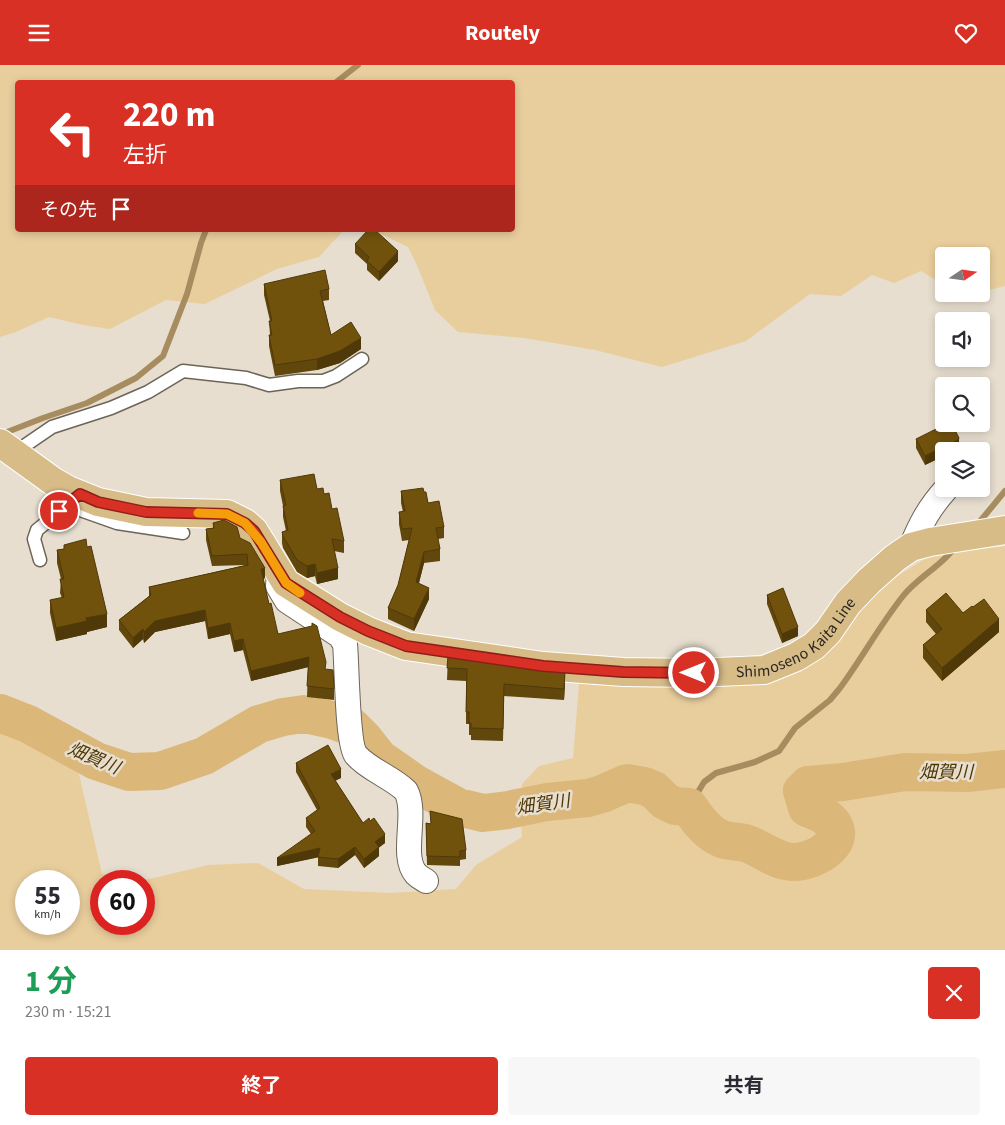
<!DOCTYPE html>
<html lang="ja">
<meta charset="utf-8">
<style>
body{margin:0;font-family:"Source Sans 3","Noto Sans JP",sans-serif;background:#f7f7f7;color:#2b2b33;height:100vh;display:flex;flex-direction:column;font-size:19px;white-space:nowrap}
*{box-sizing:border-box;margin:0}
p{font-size:16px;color:#7c7c81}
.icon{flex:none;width:28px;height:28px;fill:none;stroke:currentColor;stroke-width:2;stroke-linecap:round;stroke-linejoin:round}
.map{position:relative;height:885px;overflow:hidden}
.panel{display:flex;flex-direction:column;background:#fff;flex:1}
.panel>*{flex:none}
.guide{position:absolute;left:15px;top:15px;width:500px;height:152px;border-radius:5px;box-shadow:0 2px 8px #0003;background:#d93025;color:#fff;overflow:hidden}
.needle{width:32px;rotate:77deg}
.controls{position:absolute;left:935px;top:182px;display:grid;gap:10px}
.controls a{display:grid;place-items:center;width:55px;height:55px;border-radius:5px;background:#fff;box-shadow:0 2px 8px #0003;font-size:25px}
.speed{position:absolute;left:15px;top:805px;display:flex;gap:10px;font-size:25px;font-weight:700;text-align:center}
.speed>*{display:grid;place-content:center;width:65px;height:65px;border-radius:50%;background:#fff;box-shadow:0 2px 8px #0003;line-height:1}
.speed small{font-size:12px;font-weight:400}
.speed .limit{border:8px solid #d22;background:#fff;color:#111}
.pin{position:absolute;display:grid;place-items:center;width:42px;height:42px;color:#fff;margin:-21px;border:2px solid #fff;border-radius:50%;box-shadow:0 1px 5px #0007}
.me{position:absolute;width:55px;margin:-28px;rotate:270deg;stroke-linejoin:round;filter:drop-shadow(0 0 4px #0008)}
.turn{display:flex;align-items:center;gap:18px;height:105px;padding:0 25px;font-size:22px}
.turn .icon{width:65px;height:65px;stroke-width:2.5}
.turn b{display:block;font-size:35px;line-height:42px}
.then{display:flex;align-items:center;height:48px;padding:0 25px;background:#0003;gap:10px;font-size:19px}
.round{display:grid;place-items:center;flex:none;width:52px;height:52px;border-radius:5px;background:#f7f7f7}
.overview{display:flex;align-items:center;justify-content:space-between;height:85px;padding:0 25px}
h1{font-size:30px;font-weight:700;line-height:38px;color:#1e9e55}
.action{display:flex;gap:10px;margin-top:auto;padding:10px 25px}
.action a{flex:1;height:58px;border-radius:5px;background:#d93025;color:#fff;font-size:20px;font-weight:700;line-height:58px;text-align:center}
.action a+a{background:#f7f7f7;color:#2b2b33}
header{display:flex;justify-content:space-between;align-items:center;height:65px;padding:0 25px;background:#d93025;color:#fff;font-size:22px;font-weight:700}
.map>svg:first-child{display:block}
</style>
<header><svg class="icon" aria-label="menu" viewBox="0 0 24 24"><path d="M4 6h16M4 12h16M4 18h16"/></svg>Routely<svg class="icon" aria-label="heart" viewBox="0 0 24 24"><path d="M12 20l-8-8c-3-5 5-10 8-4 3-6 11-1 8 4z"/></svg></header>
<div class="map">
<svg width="1005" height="885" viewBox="0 0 1005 885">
<rect width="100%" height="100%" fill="#e7decf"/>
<g fill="#e9ce9d" fill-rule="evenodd">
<path d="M0 0H1005V221L981 227V191H944V220L921 206 894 218 872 210 841 231 810 229 746 276 662 302 595 285 524 273 458 267 435 245 416 198 408 182 373 165H512V18H18V165L343 166 319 192 277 204 205 239 166 235 110 264 83 260 49 252 16 267 0 272Z"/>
<path d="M1005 481V885H0V659L77 700 102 809 141 816 208 800 258 798 304 824 391 828 456 824 476 800 522 772 521 753 522 719 539 701 573 693 579 619 765 617 860 539 894 513 931 490ZM26 816H69V859H26ZM101 816H144V859H101Z"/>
</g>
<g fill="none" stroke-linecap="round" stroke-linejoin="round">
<g stroke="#a68c5f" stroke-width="6">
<path d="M335 18 358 0"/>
<path d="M2 369 43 353 87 338 136 313 163 291 187 229 201 178 206 165"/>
<path d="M977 460 1005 426"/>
<path d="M689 742 704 717 716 708 755 697 779 686 795 663 830 635 840 623C862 593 880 560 903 531 918 512 943 500 956 481"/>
</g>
<path stroke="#dbb87a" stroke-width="38" d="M0 648 28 659 96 696 129 707 160 706 204 691 259 659 283 652 304 649 332 655 352 662 364 674 379 693 416 719 458 742 483 748 508 745 547 737 588 733 602 729 627 718 644 721 654 725 665 736 675 741 689 742C697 754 708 769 722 774 730 777 740 776 748 779 764 785 776 797 794 797 815 797 854 775 827 753 821 748 814 746 807 743L802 726 808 720 843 717 905 707 967 708 1005 704"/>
<g stroke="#6c6456" stroke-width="15">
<g id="lane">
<path d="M14 388 52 362 111 343 148 327 183 306 246 313 269 320 298 316H323L336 311 362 294"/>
<path d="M69 438 83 446 117 458 183 468"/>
<path d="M40 495 34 474 37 465 75 434"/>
</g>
</g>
<g stroke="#6c6456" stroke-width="26">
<g id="street">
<path d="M911 482C921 458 929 443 946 424"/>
<path d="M279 508 278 521 287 536 340 571 345 579C347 599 347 678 356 690 369 705 392 712 406 726 418 749 400 791 416 809 419 812 423 814 426 816"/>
</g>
</g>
<g stroke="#fff" stroke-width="30">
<g id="primary">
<path id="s1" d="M0 378 54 417 68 425 98 437 146 447 227 449 245 458 254 466 286 518 340 552 368 566 406 581 543 601 623 607 694 608 764 605 796 592 814 581 828 567 848 538 869 516 895 493 911 482 930 477 1005 465"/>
</g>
</g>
<use href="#lane" stroke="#fff" stroke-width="12"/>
<use href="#street" stroke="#fff" stroke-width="24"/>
<use href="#primary" stroke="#d7bc88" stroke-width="28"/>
</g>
<g fill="#61470b">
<path d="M355 179 398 196 379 216 367 205V199L355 188Z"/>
<path d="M264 219 329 224V235L323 236 331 270 361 284 340 298 317 305 275 311 269 281V270H270L269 256H270L264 230Z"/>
<path d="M916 374 959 382 958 384 925 400 916 383Z"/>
<path d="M280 415 317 424 324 429 332 444 344 476V488L334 486 338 514 317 519 315 511 307 513 297 507 283 483 282 478V467L286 466 283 452V441L280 426Z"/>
<path d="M401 426 424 427 428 438 444 462V473L438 474 440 484V496L424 498 419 518 429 534 414 566 388 554V543L398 520 409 475 402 476 399 459V447H403L401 438Z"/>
<path d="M213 458 240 473 265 513 263 514 269 539 278 569 326 605 334 624V635L307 632 308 602 251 616 243 585 234 587 230 569 208 574 205 556 155 567 144 578 143 574 133 583 119 565V555L149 531V522L246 500 212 501 206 475V464L213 463Z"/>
<path d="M64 480 107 562 87 567V569L56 576 50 548V535L62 533 60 528 61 514 57 498V485L64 484Z"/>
<path d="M767 530 798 571 782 578 767 539Z"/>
<path d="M973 542 999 567 942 616 923 593V580L936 569 926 557V545L963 548Z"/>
<path d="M448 591 565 618 564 635 504 631 503 676 471 675V670H469V659H466V616L447 615Z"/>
<path d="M296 698 341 713 335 715 363 758 385 778 379 782V791L364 803 355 790 338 803 318 801V792L277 801 311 769 306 762V753L317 745 296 707Z"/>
<path d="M430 746 466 785V794L460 795V801L427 800 426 758 431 759Z"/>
</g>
<g fill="#4f3909">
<path d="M398 186V196L379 216V207Z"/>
<path d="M361 273V284L340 298 317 305V294Z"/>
<path d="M959 373V382L958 384 954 386H944V391L925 400V391Z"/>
<path d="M424 487V498L416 529V517Z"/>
<path d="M315 499V511L307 513V501Z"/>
<path d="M265 503V513L261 515V504Z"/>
<path d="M338 503V514L317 519V508Z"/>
<path d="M429 523V534L414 566V554Z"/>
<path d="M205 545V556L155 567 144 578V567L155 556Z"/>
<path d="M107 549V562L87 567V569L56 576V563L86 553Z"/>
<path d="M999 554V567L942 616V603Z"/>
<path d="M230 558V569L208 574V563Z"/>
<path d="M798 562V571L782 578V569Z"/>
<path d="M143 564V574L133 583V573Z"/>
<path d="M243 574V585L234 587V576Z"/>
<path d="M309 592V602L251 616V606Z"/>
<path d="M565 607V618L564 635V624Z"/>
<path d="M341 704V713L331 718V709Z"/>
<path d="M385 769V778L376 785 379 782V791L364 803V794L375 777Z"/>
<path d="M355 782V790L338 803V794Z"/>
<path d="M320 783V792L277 801V793Z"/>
</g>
<g fill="#71520d" stroke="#4f3909">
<path d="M368 165H375L398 186 379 207 367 196 369 192 355 179Z"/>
<path d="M325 205 329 224 320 226 331 270 351 257 361 273 340 286 317 294 275 300 269 270H272L269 256H272L264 219Z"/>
<path d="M946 359H952L959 373 958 375 925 391 916 374Z"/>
<path d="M314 409 317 424 323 423 324 429 329 428 332 444 337 443 344 476 332 474 338 503 317 508 315 499 307 501 297 495 283 471 282 467 288 465 283 441 286 440 280 415Z"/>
<path d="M423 423 424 427H426L428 438 439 436 444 462 436 463 440 484 424 487 416 517 429 523 414 554 388 543 398 520 412 463 402 464 399 447 405 446 401 426Z"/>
<path d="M224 455 237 462 240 473 250 478 265 503 261 504 269 539 271 538 278 569 312 561V558L317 561 326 597 325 604 333 605 334 624 307 621 309 592 251 606 243 574 234 576 230 558 208 563 205 545 155 556 144 567 143 564 133 573 119 555 151 530 149 522 248 500 247 489 212 491 206 464 214 463 213 458Z"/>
<path d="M86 474 87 482 91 481 107 549 86 553 87 556 56 563 50 535 64 532 60 514H64L57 485 64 484V480Z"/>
<path d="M783 523 798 562 782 569 767 530Z"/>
<path d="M946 528 963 548 972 541 973 542 984 534 999 554 942 603 923 580 942 564 926 545Z"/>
<path d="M448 591 504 600 565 607 564 624 504 619 503 664 471 663V658H469V647H466L467 604 447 603Z"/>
<path d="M328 680 341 704 331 709 363 758 369 753 370 756 374 753 385 769 375 777 379 782 364 794 355 782 338 794 318 792 320 783 277 793 315 766 306 753 320 743 296 698Z"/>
<path d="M430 746 462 754 466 785 460 786V792L427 791 426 758 431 759Z"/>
</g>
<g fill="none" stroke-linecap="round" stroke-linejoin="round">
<g stroke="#8d1f18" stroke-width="12">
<path id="route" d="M59 446 80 429 98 437 146 447 227 449 245 458 254 466 286 518 340 552 368 566 406 581 543 601 623 607 694 608"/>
</g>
<use href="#route" stroke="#d93025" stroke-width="9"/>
<path stroke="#f59e0b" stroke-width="9" d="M198 448 227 449 245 458 261 477 286 518 300 528"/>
</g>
<g text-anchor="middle" stroke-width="5" stroke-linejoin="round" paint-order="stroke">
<g font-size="16" fill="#2a2721" stroke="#e7decf">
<text dy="6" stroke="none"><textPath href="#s1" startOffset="878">Shimoseno Kaita Line</textPath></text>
</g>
<g font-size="18" font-style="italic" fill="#4d3601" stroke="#e7decf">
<text transform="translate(94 693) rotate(23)" y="6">畑賀川</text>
<text x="946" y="713">畑賀川</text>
<text transform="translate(543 739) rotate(-8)" y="6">畑賀川</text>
</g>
</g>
</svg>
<div class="controls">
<a><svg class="needle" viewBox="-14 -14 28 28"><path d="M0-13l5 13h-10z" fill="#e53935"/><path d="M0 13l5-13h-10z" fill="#7c7c81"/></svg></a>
<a><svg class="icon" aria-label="sound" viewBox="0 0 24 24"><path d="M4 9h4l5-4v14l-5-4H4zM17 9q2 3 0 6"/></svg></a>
<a><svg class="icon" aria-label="search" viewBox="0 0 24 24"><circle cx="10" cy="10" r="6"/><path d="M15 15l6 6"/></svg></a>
<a><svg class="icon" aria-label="layers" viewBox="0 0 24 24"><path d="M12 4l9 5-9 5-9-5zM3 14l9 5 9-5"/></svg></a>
</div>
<div class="speed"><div>55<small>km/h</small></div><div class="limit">60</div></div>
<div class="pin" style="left:59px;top:446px;background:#d93025"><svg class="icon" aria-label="arrive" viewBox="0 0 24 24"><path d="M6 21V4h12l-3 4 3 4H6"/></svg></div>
<svg class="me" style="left:694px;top:608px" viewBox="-20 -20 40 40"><circle r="17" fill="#d93025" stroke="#fff" stroke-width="3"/><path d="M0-11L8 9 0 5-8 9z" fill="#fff"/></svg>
<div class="guide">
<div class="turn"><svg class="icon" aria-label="left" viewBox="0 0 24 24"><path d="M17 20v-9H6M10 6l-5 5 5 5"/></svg><div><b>220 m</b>左折</div></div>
<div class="then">その先<svg class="icon" aria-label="arrive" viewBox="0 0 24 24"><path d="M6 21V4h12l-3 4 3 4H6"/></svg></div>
</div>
</div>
<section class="panel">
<div class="overview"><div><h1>1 分</h1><p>230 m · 15:21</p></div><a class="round" style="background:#d93025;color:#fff"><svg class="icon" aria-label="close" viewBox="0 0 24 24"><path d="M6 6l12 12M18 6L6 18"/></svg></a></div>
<div class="action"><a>終了</a><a>共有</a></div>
</section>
